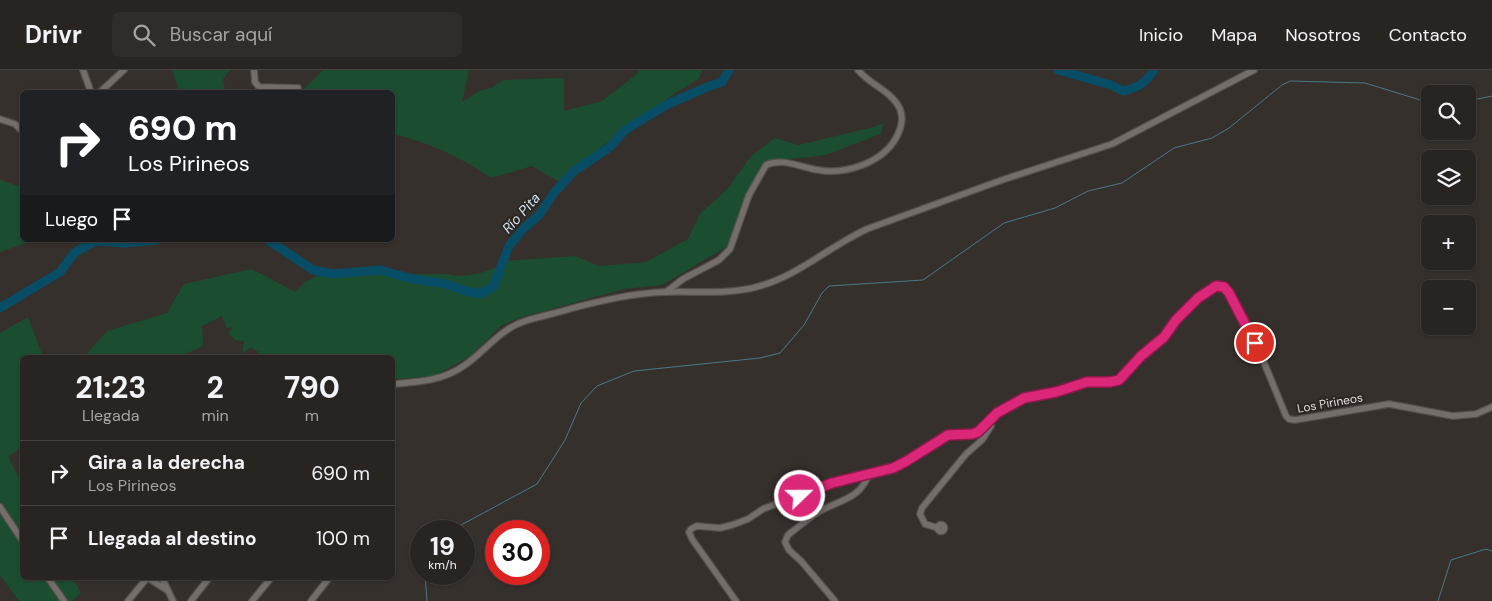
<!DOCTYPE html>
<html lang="es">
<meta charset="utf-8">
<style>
body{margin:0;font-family:"DM Sans",sans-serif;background:#302c2a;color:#f1f3f6;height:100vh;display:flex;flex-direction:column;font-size:19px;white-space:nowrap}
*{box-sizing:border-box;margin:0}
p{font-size:16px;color:#a5a4a5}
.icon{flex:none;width:28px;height:28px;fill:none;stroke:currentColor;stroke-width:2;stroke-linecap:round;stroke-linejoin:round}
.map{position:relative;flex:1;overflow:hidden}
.side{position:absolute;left:20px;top:285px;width:375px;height:225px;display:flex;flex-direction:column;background:#282422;border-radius:8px;box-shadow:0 1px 4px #0004,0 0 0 1px #444140}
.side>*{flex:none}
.hud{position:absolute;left:20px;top:20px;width:375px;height:152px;border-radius:8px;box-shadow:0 1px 4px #0004,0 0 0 1px #444140;background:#202124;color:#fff;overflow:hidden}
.fabs{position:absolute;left:1421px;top:15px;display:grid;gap:10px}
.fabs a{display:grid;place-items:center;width:55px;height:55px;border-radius:8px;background:#282422;box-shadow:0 1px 4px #0004,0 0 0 1px #444140;font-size:25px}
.speed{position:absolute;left:410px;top:450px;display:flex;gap:10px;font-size:25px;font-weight:700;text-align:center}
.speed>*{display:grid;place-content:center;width:65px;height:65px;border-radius:50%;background:#282422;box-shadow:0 1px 4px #0004,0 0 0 1px #444140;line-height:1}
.speed small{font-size:12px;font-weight:400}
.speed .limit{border:8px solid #d22;background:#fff;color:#111}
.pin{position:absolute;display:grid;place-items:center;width:42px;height:42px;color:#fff;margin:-21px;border:2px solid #fff;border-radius:50%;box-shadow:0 1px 5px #0007}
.me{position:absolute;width:55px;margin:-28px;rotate:68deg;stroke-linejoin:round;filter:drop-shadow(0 0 4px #0008)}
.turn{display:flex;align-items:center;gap:18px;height:105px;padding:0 25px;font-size:22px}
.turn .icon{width:65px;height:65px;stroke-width:2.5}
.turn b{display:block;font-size:35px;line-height:42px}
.then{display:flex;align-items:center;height:48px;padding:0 25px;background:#0003;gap:10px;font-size:19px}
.eta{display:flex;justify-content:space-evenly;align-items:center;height:85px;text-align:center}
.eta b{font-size:30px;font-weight:700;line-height:35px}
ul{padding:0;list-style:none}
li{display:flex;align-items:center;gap:15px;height:65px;padding:0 25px;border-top:1px solid #444140}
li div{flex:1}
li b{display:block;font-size:19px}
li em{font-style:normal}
header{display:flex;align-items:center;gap:30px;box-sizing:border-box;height:70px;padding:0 25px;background:#282422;border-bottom:1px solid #444140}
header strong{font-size:24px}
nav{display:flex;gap:28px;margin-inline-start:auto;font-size:18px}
.search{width:350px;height:45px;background:#302c2a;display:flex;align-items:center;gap:12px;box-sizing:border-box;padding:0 18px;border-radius:8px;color:#a5a4a5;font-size:19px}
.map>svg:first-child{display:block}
</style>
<header>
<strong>Drivr</strong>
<div class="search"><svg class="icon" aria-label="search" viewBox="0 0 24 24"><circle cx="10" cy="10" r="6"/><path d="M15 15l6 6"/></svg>Buscar aquí</div>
<nav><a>Inicio</a><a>Mapa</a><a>Nosotros</a><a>Contacto</a></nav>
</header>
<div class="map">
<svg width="1492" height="531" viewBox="0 0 1492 531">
<rect width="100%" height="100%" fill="#36302d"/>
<g fill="#1b4d31">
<path d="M172 0H230L223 9 225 22H176L178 16Z"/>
<path d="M323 0H469L462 32 479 21 491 18 503 10 564 8V41L602 31 637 4 639 0H703L698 9 677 22 613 68 558 111 532 96 491 108C461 87 428 72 393 64L392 22H301Z"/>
<path d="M884 53 880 64 826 85 764 92 728 176 662 215 624 219 522 247 502 255 470 286 433 307 393 309 392 288H279V285C271 284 265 287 256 287L258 282 251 277 242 284 244 271 235 270 228 263 233 257 227 258 222 246 202 256 203 276 186 284 185 287 83 288 107 261 167 243 184 214 252 199 295 222 304 213 318 205 448 204C466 209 491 202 506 191L575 186 599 196 646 192 688 169 700 144 729 117 751 86 775 68 798 75 874 57Z"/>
<path d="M0 110 18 116 22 115V170H35L0 182Z"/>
<path d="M28 247 43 287 22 288V377L8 387 22 413V508H73L81 523 72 531H19L0 505V263Z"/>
</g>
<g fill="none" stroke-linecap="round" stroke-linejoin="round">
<g stroke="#487888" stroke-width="1">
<path d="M1468 31 1492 26"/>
<path d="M450 461 537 414 565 370 581 333 597 316 634 301 760 288 780 283 804 255 822 223 829 216 923 210 1004 153 1055 138 1088 121 1122 113 1174 78 1212 68 1229 58 1282 15 1290 11 1365 13 1430 33"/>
<path d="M425 504 427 531"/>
<path d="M1438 531 1451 490 1486 479 1492 481"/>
</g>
<g stroke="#074d65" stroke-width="9">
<path d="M1058 0 1111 15 1123 21C1137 18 1146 13 1154 0"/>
<path d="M268 170 313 200 333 204 380 200 413 209 446 214 465 221 480 224 493 217 509 176 523 159 539 145 554 123 574 101 610 77 625 60 668 34 707 17 722 12 729 0"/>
<path d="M0 238 60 202 74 183 95 171 125 173 157 170"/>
</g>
<g stroke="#544f4c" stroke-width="8">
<g id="minor">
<path d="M83 0 91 22"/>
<path d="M254 0 255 12 259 17 298 18"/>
<path d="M100 22 124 0"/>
<path d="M0 49 15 54 22 61"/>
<path d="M666 222 683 209 719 190 730 179 749 125 766 95C782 87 802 98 818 100 845 105 882 93 896 68 901 59 904 49 900 39 892 21 870 15 858 0"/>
<path d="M392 314C418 312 443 311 465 295 485 281 500 259 525 251 541 246 557 243 573 238 604 230 634 223 666 222 697 221 730 225 760 216 799 205 830 176 867 159L1002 110 1112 74 1254 0"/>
<path d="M0 437 22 470"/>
<circle cx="941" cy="458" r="3.5"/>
<path d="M938 458 925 454 920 444 922 438 966 384 982 370 991 356 990 349"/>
<path d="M48 508 64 531"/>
<path d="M148 508 167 520"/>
<path d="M162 508 173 531"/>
<path d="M128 531 147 508"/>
<path d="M191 531 209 508"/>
<path d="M252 531 271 508"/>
<path d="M311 531 329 508"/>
<path d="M736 531 692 469 689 462 691 459 697 456 720 458 732 455 748 449 763 439 832 413 893 398 905 392 948 365 972 364 978 362 997 343 1024 328 1056 323 1087 312H1110L1119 310 1141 286 1164 267 1176 250 1198 229 1213 217 1219 215 1224 217 1229 223 1263 290 1286 346 1289 349 1295 350 1389 334 1453 346 1476 344 1492 337"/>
<path d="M835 531 801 491 789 480 785 472 788 465C798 457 809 448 820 441 840 430 862 428 869 403"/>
</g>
</g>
<use href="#minor" stroke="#746e6a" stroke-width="5.5"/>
</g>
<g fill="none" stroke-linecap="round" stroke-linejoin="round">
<g stroke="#8e194d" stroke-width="12">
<path id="route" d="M800 426 832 413 893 398 905 392 948 365 972 364 978 362 997 343 1024 328 1056 322 1087 312H1110L1119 310 1141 286 1164 267 1176 250 1198 228 1216 216 1224 217 1229 223 1255 273"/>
</g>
<use href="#route" stroke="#db2777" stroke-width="9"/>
</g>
<g text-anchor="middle" stroke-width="4" stroke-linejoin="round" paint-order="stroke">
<g font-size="12" fill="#e1dddb" stroke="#2c2623">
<text transform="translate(1330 333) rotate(-10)" y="4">Los Pirineos</text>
</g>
<g font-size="14" font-style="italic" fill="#cee7f2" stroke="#2c2623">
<text transform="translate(521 143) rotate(-48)" y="5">Río Pita</text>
</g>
</g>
</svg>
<div class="fabs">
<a><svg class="icon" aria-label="search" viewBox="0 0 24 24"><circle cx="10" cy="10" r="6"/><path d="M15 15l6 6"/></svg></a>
<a><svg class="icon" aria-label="layers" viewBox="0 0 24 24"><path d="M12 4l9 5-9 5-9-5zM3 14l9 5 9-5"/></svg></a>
<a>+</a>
<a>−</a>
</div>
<div class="speed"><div>19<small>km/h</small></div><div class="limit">30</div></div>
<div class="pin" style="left:1255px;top:273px;background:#d93025"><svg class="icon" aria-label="arrive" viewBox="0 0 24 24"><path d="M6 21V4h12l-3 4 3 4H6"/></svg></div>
<svg class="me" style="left:800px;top:426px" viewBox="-20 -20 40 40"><circle r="17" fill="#db2777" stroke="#fff" stroke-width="3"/><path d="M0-11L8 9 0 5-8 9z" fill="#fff"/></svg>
<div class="hud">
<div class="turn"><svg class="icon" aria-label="right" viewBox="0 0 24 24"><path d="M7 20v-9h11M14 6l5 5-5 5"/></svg><div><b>690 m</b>Los Pirineos</div></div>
<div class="then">Luego<svg class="icon" aria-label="arrive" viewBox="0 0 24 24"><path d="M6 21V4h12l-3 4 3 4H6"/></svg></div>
</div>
<section class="side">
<div class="eta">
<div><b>21:23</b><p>Llegada</p></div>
<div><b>2</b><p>min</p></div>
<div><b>790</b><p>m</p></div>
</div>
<ul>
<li><svg class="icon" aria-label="right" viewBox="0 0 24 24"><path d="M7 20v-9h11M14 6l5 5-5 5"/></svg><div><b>Gira a la derecha</b><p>Los Pirineos</p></div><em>690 m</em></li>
<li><svg class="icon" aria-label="arrive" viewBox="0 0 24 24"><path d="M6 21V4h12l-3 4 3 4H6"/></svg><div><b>Llegada al destino</b></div><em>100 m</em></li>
</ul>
</section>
</div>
